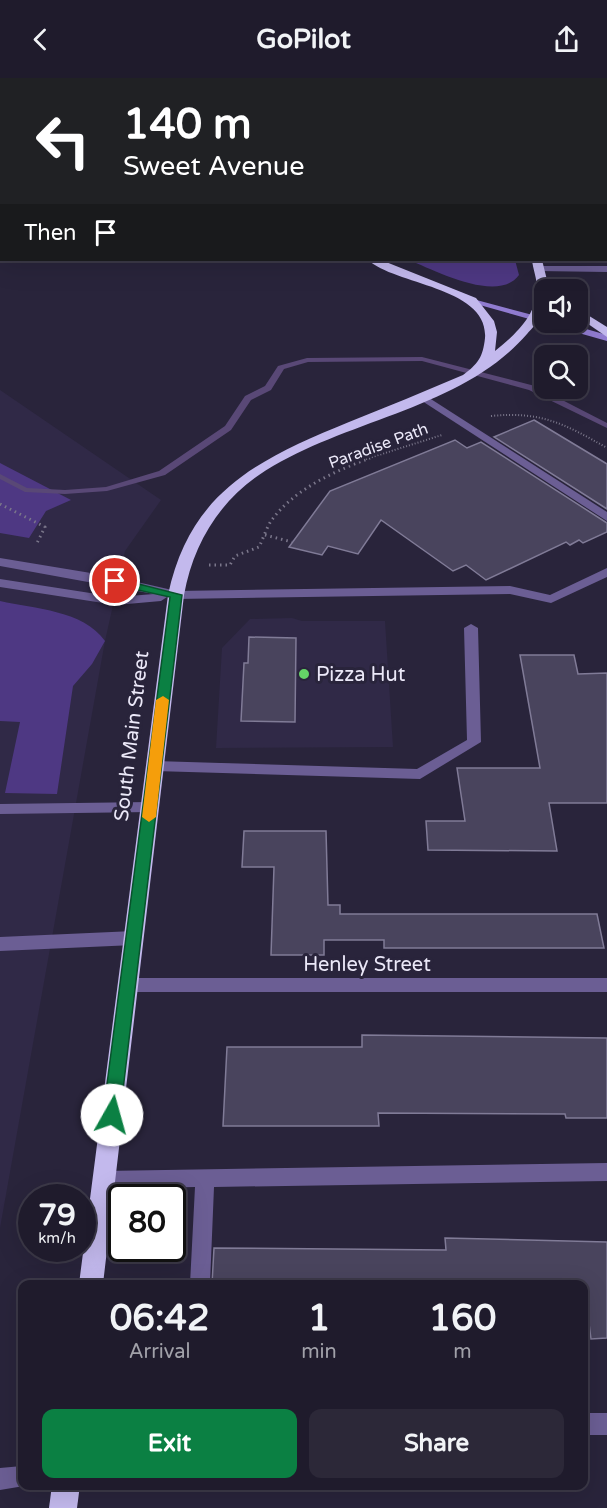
<!DOCTYPE html>
<style>
body{margin:0;font-family:"Varela Round",sans-serif;background:#2c2838;color:#f1f3f6;height:100vh;display:flex;flex-direction:column;font-size:22px;white-space:nowrap}
*{box-sizing:border-box;margin:0}
p{font-size:20px;color:#a1a1a9}
.icon{flex:none;width:33px;height:33px;fill:none;stroke:currentColor;stroke-width:2;stroke-linecap:round;stroke-linejoin:round}
.map{position:relative;flex:1;overflow:hidden}
.sheet{position:absolute;left:18px;top:1202px;width:570px;height:210px;display:flex;flex-direction:column;background:#1f1b2c;border-radius:12px;box-shadow:0 6px 24px #0002,0 0 0 2px #3c3948}
.sheet>*{flex:none}
.top-card{position:absolute;left:0px;top:0px;width:608px;height:183px;box-shadow:0 6px 24px #0002,0 0 0 2px #3c3948;background:#202124;color:#fff;overflow:hidden}
.tools{position:absolute;left:534px;top:201px;display:grid;gap:12px}
.tools a{display:grid;place-items:center;width:54px;height:54px;border-radius:12px;background:#1f1b2c;box-shadow:0 6px 24px #0002,0 0 0 2px #3c3948;font-size:30px}
.speed{position:absolute;left:18px;top:1106px;display:flex;gap:12px;font-size:30px;font-weight:700;text-align:center}
.speed>*{display:grid;place-content:center;width:78px;height:78px;border-radius:50%;background:#1f1b2c;box-shadow:0 6px 24px #0002,0 0 0 2px #3c3948;line-height:1}
.speed small{font-size:15px;font-weight:400}
.speed .limit{border:3px solid #111;border-radius:9px;background:#fff;color:#111}
.pin{position:absolute;display:grid;place-items:center;width:51px;height:51px;color:#fff;margin:-26px;border:3px solid #fff;border-radius:50%;box-shadow:0 2px 6px #0007}
.me{position:absolute;width:66px;margin:-33px;rotate:7deg;stroke-linejoin:round;filter:drop-shadow(0 0 4px #0008)}
.turn{display:flex;align-items:center;gap:21px;height:126px;padding:0 24px;font-size:27px}
.turn .icon{width:78px;height:78px;stroke-width:2.5}
.turn b{display:block;font-size:42px;line-height:51px}
.then{display:flex;align-items:center;height:57px;padding:0 24px;background:#0003;gap:12px;font-size:22px}
.eta{display:flex;justify-content:space-evenly;align-items:center;height:102px;text-align:center}
.eta b{font-size:36px;font-weight:700;line-height:42px}
.primary-button{display:flex;gap:12px;margin-top:auto;padding:12px 24px}
.primary-button a{flex:1;height:69px;border-radius:12px;background:#0b8043;color:#fff;font-size:24px;font-weight:700;line-height:69px;text-align:center}
.primary-button a+a{background:#2c2838;color:#f1f3f6}
header{display:flex;justify-content:space-between;align-items:center;height:78px;padding:0 24px;background:#1f1b2c;font-size:27px;font-weight:700}
.map>svg:first-child{display:block}
</style>
<header><svg class="icon" aria-label="back" viewBox="0 0 24 24"><path d="M15 5l-7 7 7 7"/></svg>GoPilot<svg class="icon" aria-label="share" viewBox="0 0 24 24"><path d="M12 15V3M7 8l5-5 5 5M5 13v7h14v-7"/></svg></header>
<div class="map">
<svg width="607" height="1430" viewBox="0 0 607 1430">
<rect width="100%" height="100%" fill="#29243b"/>
<g fill="#302947">
<path d="M256 0H469L470 1H256Z"/>
<path d="M0 312 161 422 125 473 105 563 0 1150Z"/>
<path d="M292 540 302 543H385L393 669 216 670 222 570 250 541Z"/>
</g>
<g fill="#4e3883">
<path d="M409 182H515L519 197C498 226 434 192 409 182Z"/>
<path d="M0 385 71 422 46 433 29 460 0 455Z"/>
<path d="M0 523C35 531 83 532 105 563L92 586 73 608 57 716 5 715 20 644 0 643Z"/>
</g>
<g fill="none" stroke-linecap="round" stroke-linejoin="round">
<path fill="#594876" fill-rule="evenodd" d="M422 279 535 308 607 345V350L529 312 422 283 308 284 284 291 271 312 251 322 231 352 165 397 107 413 65 416 25 414 0 401V396L27 410 65 412 106 409 159 393 225 348 245 318 265 308 278 288 307 280Z"/>
</g>
<g fill="#49445d" stroke="#807b97" stroke-width="1.5">
<path d="M534 342 607 386V431L494 359Z"/>
<path d="M455 362 467 370 481 364 607 445V454L583 465 579 462 570 467 566 464 486 502 466 487 453 493 381 442 358 476 328 468 322 477 289 469 330 413Z"/>
<path d="M249 559 296 560 295 644 241 643 244 585H248Z"/>
<path d="M520 577H574L578 596 607 595V725H549L557 773 428 772 426 743H465L457 690H540Z"/>
<path d="M244 753H326L328 827H340V836H597L604 870H384V862H324V877H271L274 789H242Z"/>
<path d="M362 957 607 960V1040H566L565 1036 378 1035 379 1048H223L227 969H362Z"/>
<path d="M445 1160 607 1164V1260L591 1261 584 1206H212L214 1170 446 1172Z"/>
</g>
<g fill="none" stroke-linecap="round" stroke-linejoin="round">
<g stroke="#7b778b" stroke-width="2" stroke-dasharray="1 2" stroke-linecap="butt">
<path d="M491 338C541 333 565 346 607 370"/>
<path d="M366 381 442 357"/>
</g>
<g stroke="#7b778b" stroke-width="3" stroke-dasharray="1.5 4" stroke-linecap="butt">
<path d="M0 426 45 449 36 467"/>
<path d="M265 457 292 464"/>
<path d="M209 487H230L235 478 259 469C263 461 266 451 271 443 294 411 335 393 370 380"/>
</g>
<g fill="#6b5e94" fill-rule="evenodd">
<rect x="109" y="0" width="6" height="2"/>
<path d="M540 188H607V194L537 193V189Z"/>
<path d="M423 316 607 434V443L419 321 418 319Z"/>
<path d="M607 490V499L551 525 510 516 176 521 170 517 176 513 510 508 550 517Z"/>
<path d="M471 546 478 550 481 664 420 701 155 693 148 688 155 683 417 691 467 662 464 550Z"/>
<path d="M150 724 158 729 150 734 0 736V726Z"/>
<path d="M134 853 140 855 142 860 140 865 134 867 0 873V859Z"/>
<path d="M607 1085V1103L214 1109 210 1206H190L195 1109 104 1111 97 1108 94 1102 97 1096 104 1093Z"/>
<rect x="584" y="1335" width="23" height="22"/>
<path d="M22 1388V1407H30L0 1412V1390Z"/>
</g>
<g fill="#6b5e94" fill-rule="evenodd">
<rect x="234" y="0" width="6" height="2"/>
<rect x="0" y="5" width="2" height="4"/>
<rect x="606" y="5" width="1" height="4"/>
<rect x="606" y="109" width="1" height="4"/>
<path d="M0 480 115 499 181 514 182 517 176 521 167 519 161 523 116 527 0 509V501L116 519 154 516 0 488Z"/>
<path d="M128 900H607V914H128L122 912 119 907 122 902Z"/>
</g>
<path fill="#917cd1" fill-rule="evenodd" d="M469 220 544 240V244H562L607 257V263L469 224Z"/>
<g fill="#c3b9ed" fill-rule="evenodd">
<path d="M0 0H8L9 2 2 3Z"/>
<path d="M483 0H491L492 2H484Z"/>
<path d="M368 182H381L476 220 494 243 497 254 495 273C515 257 537 237 537 210 537 201 533 191 532 182H542L549 210 544 212C544 221 546 230 541 238 538 245 532 250 527 256 460 333 342 341 259 397 217 426 193 468 184 517L103 1206H79L168 517C190 413 259 381 349 344 387 329 425 313 463 297 478 286 483 279 485 260 489 209 395 207 368 182Z"/>
<path d="M578 231 607 249V259L578 239Z"/>
<path d="M52 1407H80L77 1430H49Z"/>
</g>
</g>
<path fill="#0b8043" stroke="#07532c" stroke-width="1.5" d="M115 500 182 517 120 1037 118 1042 112 1044 106 1042 103 1037 170 519 111 506V501Z"/>
<path fill="#f59e0b" d="M163 618 169 622 156 739 149 744 142 739 156 622Z"/>
<circle fill="#65d467" stroke="#29243b" stroke-width="2" cx="304" cy="596" r="6"/>
<g text-anchor="middle" stroke-width="6" stroke-linejoin="round" paint-order="stroke">
<g font-size="16" fill="#ebe8f8" stroke="#29243b">
<text transform="translate(378 367) rotate(-20)" y="6">Paradise Path</text>
</g>
<g font-size="20" fill="#ebe8f8" stroke="#29243b" text-anchor="start">
<text x="316" y="603">Pizza Hut</text>
</g>
<g font-size="20" fill="#ebe8f8" stroke="#29243b">
<text transform="translate(131 658) rotate(-83)" y="7">South Main Street</text>
<text x="367" y="893">Henley Street</text>
</g>
</g>
</svg>
<div class="tools">
<a><svg class="icon" aria-label="sound" viewBox="0 0 24 24"><path d="M4 9h4l5-4v14l-5-4H4zM17 9q2 3 0 6"/></svg></a>
<a><svg class="icon" aria-label="search" viewBox="0 0 24 24"><circle cx="10" cy="10" r="6"/><path d="M15 15l6 6"/></svg></a>
</div>
<div class="speed"><div>79<small>km/h</small></div><div class="limit">80</div></div>
<div class="pin" style="left:115px;top:503px;background:#d93025"><svg class="icon" aria-label="arrive" viewBox="0 0 24 24"><path d="M6 21V4h12l-3 4 3 4H6"/></svg></div>
<svg class="me" style="left:112px;top:1037px" viewBox="-20 -20 40 40"><circle r="19" fill="#fff"/><path d="M0-13L10 11 0 6-10 11z" fill="#0b8043"/></svg>
<div class="top-card">
<div class="turn"><svg class="icon" aria-label="left" viewBox="0 0 24 24"><path d="M17 20v-9H6M10 6l-5 5 5 5"/></svg><div><b>140 m</b>Sweet Avenue</div></div>
<div class="then">Then<svg class="icon" aria-label="arrive" viewBox="0 0 24 24"><path d="M6 21V4h12l-3 4 3 4H6"/></svg></div>
</div>
<section class="sheet">
<div class="eta">
<div><b>06:42</b><p>Arrival</p></div>
<div><b>1</b><p>min</p></div>
<div><b>160</b><p>m</p></div>
</div>
<div class="primary-button"><a>Exit</a><a>Share</a></div>
</section>
</div>
